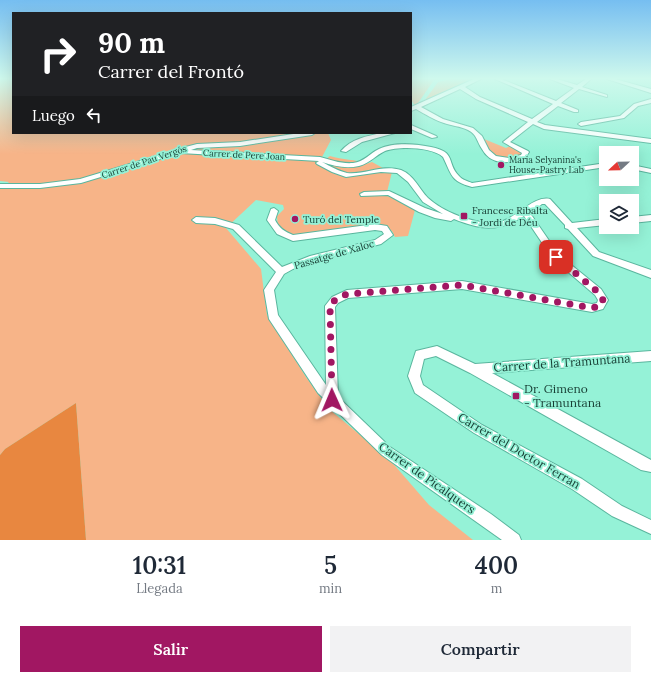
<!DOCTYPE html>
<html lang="es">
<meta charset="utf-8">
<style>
body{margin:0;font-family:Lora,serif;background:#f2f2f3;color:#1f2937;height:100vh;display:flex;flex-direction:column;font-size:15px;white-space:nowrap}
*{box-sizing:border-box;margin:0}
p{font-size:13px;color:#747a83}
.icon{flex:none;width:22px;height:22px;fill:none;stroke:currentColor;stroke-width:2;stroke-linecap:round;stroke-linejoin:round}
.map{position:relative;height:540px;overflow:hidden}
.panel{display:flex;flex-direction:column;background:#fff;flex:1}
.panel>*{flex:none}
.guide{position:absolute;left:12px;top:12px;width:400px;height:122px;border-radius:0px;box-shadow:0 4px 16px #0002;background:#202124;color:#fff;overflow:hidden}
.needle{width:26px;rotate:248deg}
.fabs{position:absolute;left:599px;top:146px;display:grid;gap:8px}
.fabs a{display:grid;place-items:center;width:40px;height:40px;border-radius:0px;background:#fff;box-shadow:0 4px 16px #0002;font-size:20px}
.pin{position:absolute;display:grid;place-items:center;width:34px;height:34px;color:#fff;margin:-17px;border-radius:8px;box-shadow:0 2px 6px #0006}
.me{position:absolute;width:44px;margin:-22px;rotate:359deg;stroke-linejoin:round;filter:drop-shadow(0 0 3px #0008)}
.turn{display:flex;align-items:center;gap:14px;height:84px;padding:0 20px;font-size:18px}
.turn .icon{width:52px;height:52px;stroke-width:2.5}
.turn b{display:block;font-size:28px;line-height:34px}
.then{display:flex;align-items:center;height:38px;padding:0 20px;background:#0003;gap:8px;font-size:15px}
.eta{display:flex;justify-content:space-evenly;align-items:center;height:68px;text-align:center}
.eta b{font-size:24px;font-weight:600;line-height:28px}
.primary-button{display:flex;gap:8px;margin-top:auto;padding:8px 20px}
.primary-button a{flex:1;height:46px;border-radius:0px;background:#a11762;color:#fff;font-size:16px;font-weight:600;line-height:46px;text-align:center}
.primary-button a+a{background:#f2f2f3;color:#1f2937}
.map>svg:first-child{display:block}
</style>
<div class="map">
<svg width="651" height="540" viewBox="0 0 651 540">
<rect width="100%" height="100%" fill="#95f2d7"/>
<g fill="#f7b488">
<path d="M0 79H13V133H328L331 140 322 157 326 159 330 156C342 160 356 159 366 164L372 162 383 168 377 169 383 173 392 172 386 196 393 197 415 210 408 236 395 237 392 231 381 226 297 236 288 235 278 228 277 216 284 209 283 205 256 200 226 228 261 269 267 315 306 377 329 409 390 460 429 505 473 540H86L76 403 5 449 0 455V189L9 182 0 181Z"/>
<path d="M411 79H439L434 80 418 103 415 105 411 100Z"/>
<path d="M450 79H474L425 100 438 82Z"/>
<path d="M484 139 506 148 510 146 522 151 523 155 504 159 489 152Z"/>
</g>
<path fill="#e88740" d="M76 403 86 540H0V455L5 449Z"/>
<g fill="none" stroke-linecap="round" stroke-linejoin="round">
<g stroke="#5ab69e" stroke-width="2">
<g id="minor">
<path d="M474 79H481L465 87 480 97 532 119 553 104 495 79H501L556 101 574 88 550 79H557L577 85 586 79H591L582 87 607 95V97L579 89 561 103 578 110V112H574L558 106 537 122 545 125 651 139V143L544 129 533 124 510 142 528 151 529 152 526 157C511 164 491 166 482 149 477 142 477 134 468 130 460 126 452 126 444 123 434 120 425 114 416 109L411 111V107ZM460 89 476 99 528 122 503 142 522 153 521 155 509 158 496 156 489 150 482 136 473 128 443 119 421 107Z"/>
<path d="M607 79H615L651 89V93Z"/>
<path d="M651 99V103L638 106 624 118 581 126 578 124 581 122 620 116 634 104Z"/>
<path d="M411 125 436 136 437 137 432 138 411 129Z"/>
<path d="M300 133H315L312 135 240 146 197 148 191 150 320 157C331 160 341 164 353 163 364 162 370 153 379 149 394 142 416 144 431 147 457 152 446 163 459 176 462 180 468 181 472 183L606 163V167L472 187C450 181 452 175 443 157 432 147 399 146 385 151 376 155 370 163 359 166 346 169 334 166 322 162 330 166 338 171 347 173 365 175 382 164 401 170 414 175 419 189 428 198 443 212 472 223 493 223 514 223 531 195 550 199L572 223 606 219V225L577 228 599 252 651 270V278L593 256 568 229 565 228V225L545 204H542L530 213 559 255 601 289 608 300 603 309 592 312 462 289 348 298 338 303 335 307 338 397 390 447 491 514 519 535 521 540H502L382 455 318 393 269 319 264 290 276 272 233 229 215 224 196 223 192 220 196 217 215 218 239 225 282 267 310 256 375 240 384 234 382 231 375 230 293 241 277 234 267 220 271 209 274 208 278 211 275 220C279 228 285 232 293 235L375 224 387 226 393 235 381 244 312 262 293 269 284 274 274 290 278 315 326 385 325 306 332 297 347 290 462 281 592 304 597 303 598 300 595 295 553 259 524 216C499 232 481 230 454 219L451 221 435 218 419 212 388 195 361 196 360 194 364 192 389 191 425 208 443 214 423 202 408 182 397 173 381 172 346 177 332 172 317 164 316 163 319 161 180 153 81 183 40 188H0V184H40L80 179 173 151 174 150 197 144 240 142Z"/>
<path d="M381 133H395L362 142 346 152 341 151C351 139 367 136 381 133Z"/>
<path d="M632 165 651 169V173L632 169Z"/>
<path d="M651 215V221L632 223V217Z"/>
<path d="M437 346 475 364 651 351V361L492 373 651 460V472L641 470 470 373 436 356 424 359 420 376 423 385 482 425 582 479 622 506 651 520V534L612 516 572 489 474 433 415 393 408 376 416 351Z"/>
</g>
</g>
<use href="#minor" fill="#fff" fill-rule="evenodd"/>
</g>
<linearGradient id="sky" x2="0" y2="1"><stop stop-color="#76bef1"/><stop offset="0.51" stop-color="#cff9ed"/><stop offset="1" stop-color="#cff9ed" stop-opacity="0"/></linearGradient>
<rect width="651" height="154" fill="url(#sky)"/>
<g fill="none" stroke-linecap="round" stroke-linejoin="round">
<path stroke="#a11762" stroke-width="7" stroke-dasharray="0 12.6" d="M332 400 330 306 335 300 347 294 462 285 592 308 600 306 603 300 598 292 556 257"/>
</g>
<g fill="#a11762" stroke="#95f2d7" stroke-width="1.5">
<circle cx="501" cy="165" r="4"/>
<rect x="460" y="212" width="8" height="8" rx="2"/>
<circle cx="295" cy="219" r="4"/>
<rect x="512" y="392" width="8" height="8" rx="2"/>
</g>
<g text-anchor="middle" stroke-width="3.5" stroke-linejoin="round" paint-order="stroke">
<g font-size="9" fill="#183f35" stroke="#95f2d7">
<text transform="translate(244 155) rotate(3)" y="3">Carrer de Pere Joan</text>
<text transform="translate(144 162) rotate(-18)" y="3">Carrer de Pau Vergós</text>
</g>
<g font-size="9" fill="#183f35" stroke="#95f2d7" text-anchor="start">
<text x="509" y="163">Maria Selyanina's<tspan x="509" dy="10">House-Pastry Lab</tspan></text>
</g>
<g font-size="10" fill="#183f35" stroke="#95f2d7" text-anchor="start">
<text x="472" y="214">Francesc Ribalta<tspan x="472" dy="12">- Jordi de Déu</tspan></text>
<text x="303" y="223">Turó del Temple</text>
</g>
<g font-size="10" fill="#183f35" stroke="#95f2d7">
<text transform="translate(334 254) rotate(-16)" y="4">Passatge de Xaloc</text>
</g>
<g font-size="12" fill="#183f35" stroke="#95f2d7">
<text transform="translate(562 363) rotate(-4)" y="4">Carrer de la Tramuntana</text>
<text transform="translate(519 451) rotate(30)" y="4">Carrer del Doctor Ferran</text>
<text transform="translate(427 478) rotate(35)" y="4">Carrer de Picalquers</text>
</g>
<g font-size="12" fill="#183f35" stroke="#95f2d7" text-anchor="start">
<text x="524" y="393">Dr. Gimeno<tspan x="524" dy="14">- Tramuntana</tspan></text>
</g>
</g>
</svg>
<div class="fabs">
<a><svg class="needle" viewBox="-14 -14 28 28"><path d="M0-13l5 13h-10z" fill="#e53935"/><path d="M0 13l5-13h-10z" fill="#747a83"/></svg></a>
<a><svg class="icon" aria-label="layers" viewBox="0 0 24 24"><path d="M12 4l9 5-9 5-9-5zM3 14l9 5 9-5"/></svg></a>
</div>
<div class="pin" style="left:556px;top:257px;background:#d93025"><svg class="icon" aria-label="arrive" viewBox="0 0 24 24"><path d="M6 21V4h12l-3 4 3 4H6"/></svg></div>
<svg class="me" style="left:332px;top:400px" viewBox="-20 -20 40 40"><path d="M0-17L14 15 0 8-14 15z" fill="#a11762" stroke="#fff" stroke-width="4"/></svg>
<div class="guide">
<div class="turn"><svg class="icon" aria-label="right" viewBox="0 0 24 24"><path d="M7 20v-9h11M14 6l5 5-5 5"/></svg><div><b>90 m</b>Carrer del Frontó</div></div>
<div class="then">Luego<svg class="icon" aria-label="left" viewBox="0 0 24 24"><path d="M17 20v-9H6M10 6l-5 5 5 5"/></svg></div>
</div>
</div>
<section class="panel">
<div class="eta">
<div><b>10:31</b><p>Llegada</p></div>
<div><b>5</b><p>min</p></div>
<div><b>400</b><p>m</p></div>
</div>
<div class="primary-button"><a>Salir</a><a>Compartir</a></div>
</section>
